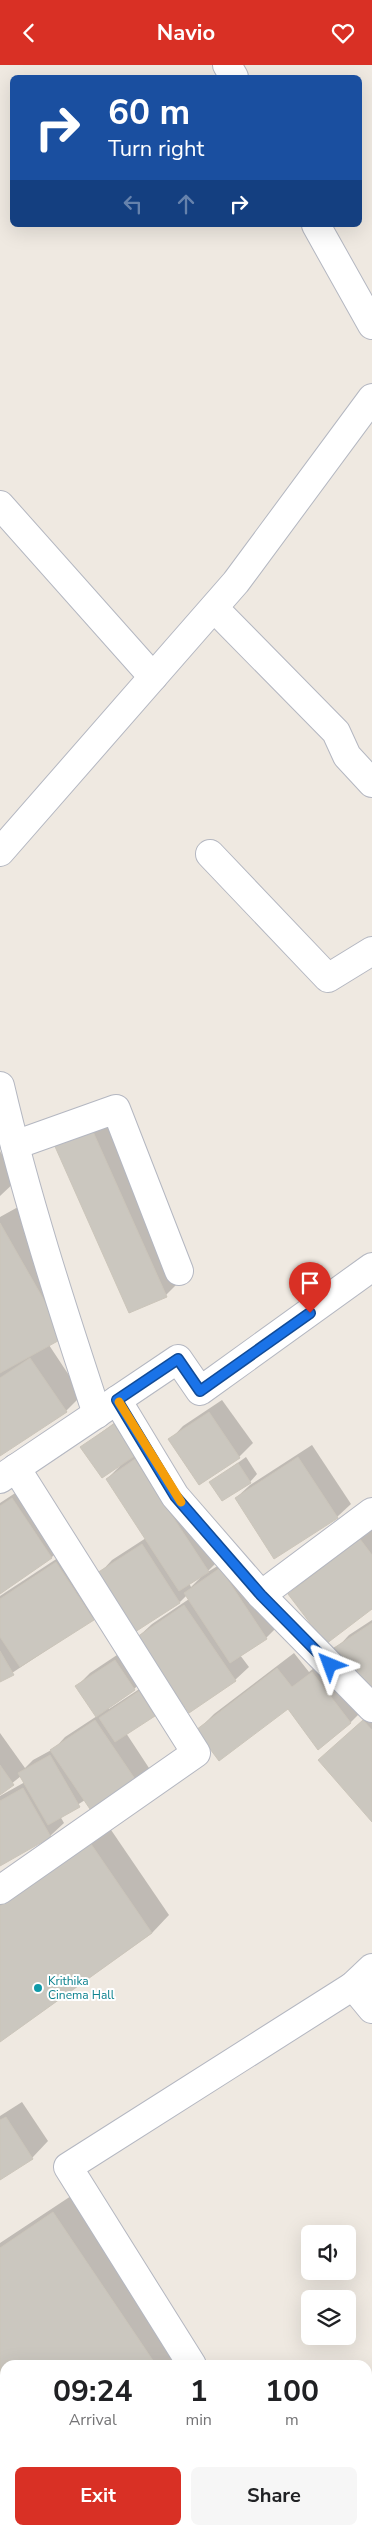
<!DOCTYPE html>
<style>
body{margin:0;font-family:"Nunito Sans",sans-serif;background:#f6f6f6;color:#202124;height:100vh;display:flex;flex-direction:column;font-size:19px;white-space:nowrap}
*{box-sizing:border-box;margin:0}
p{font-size:16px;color:#757577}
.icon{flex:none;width:28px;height:28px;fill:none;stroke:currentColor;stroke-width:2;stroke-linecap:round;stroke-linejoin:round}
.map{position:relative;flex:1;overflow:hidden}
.details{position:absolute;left:0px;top:2295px;width:372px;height:175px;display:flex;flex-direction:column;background:#fff;border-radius:15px 15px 0 0;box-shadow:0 5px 20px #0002}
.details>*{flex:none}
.hud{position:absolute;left:10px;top:10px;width:352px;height:152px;border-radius:8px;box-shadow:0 5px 20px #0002;background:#1a4fa0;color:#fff;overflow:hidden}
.fabs{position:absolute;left:301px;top:2160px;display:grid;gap:10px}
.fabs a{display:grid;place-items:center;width:55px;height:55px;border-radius:8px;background:#fff;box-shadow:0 5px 20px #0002;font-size:25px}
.pin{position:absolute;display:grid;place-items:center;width:42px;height:42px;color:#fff;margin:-51px -21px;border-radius:50% 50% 50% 0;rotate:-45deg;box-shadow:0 0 5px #0007}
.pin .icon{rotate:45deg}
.me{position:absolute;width:55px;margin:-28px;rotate:316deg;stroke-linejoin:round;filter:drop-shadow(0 0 4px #0008)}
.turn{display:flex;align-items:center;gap:18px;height:105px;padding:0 15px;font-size:22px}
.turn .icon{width:65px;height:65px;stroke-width:2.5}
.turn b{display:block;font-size:35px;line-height:42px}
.lanes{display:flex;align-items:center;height:48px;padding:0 15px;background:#0003;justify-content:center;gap:25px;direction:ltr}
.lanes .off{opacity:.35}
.eta{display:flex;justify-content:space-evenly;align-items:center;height:85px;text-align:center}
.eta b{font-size:30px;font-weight:700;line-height:35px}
.button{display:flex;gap:10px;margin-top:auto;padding:10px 15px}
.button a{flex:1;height:58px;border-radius:8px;background:#d93025;color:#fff;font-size:20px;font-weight:700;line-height:58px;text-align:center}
.button a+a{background:#f6f6f6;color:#202124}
header{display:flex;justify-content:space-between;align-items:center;height:65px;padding:0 15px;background:#d93025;color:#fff;font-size:22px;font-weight:700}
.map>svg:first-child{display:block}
</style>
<header><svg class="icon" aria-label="back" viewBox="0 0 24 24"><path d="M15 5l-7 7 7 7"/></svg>Navio<svg class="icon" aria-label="heart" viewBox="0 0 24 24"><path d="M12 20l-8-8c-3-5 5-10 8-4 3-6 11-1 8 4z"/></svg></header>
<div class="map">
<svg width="372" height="2470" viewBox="0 0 372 2470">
<rect width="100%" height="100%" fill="#efe9e1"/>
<g fill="#0003" fill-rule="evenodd">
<path d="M107 1044 182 1214 166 1230 54 1077Z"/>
<path d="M0 1086 17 1115 0 1131Z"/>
<path d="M18 1142 81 1255 49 1280 82 1330 66 1346 0 1389V1152Z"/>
<path d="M222 1335 253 1378 239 1392 200 1419 170 1375 183 1361Z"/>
<path d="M122 1352 131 1392 149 1382 222 1492 206 1508 234 1491 280 1559 266 1573 240 1590 249 1602 235 1615 138 1572 152 1559 189 1534 187 1530 180 1537 99 1509 112 1495 146 1473 107 1414 123 1398 82 1382ZM202 1511 191 1522 189 1518Z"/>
<path d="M312 1380 351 1439 337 1452 236 1433 250 1420Z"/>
<path d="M246 1392 257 1409 250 1417H211Z"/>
<path d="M26 1421 65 1479 52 1492 0 1527V1438Z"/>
<path d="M372 1463V1543L289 1529 303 1516Z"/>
<path d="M70 1485 106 1541 93 1554 0 1616V1531Z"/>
<path d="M372 1555V1638L336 1584 349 1570Z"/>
<path d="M129 1582 148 1611 134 1624 108 1642 109 1644 147 1619 162 1642 126 1668 149 1703 136 1716 85 1735 60 1751 64 1758 50 1771 0 1800V1731L25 1717 21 1711 0 1728V1668L25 1703 33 1695 55 1683 65 1672 97 1651 77 1621 90 1608Z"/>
<path d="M294 1588 309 1607 329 1591 367 1641 351 1657 318 1683 288 1643 198 1665 214 1649Z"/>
<path d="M372 1647V1755L320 1695Z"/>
<path d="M107 1759 169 1850 152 1868 0 1976V1837Z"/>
<path d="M22 2037 48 2076 32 2093 0 2113V2051Z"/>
<path d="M71 2131 181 2300H5V2361L0 2354V2178Z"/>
<path d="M23 2465H43L46 2470H17Z"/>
</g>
<g fill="#cbc7bf" stroke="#cbc5ba">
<path d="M90 1060 167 1232 129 1248 53 1077Z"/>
<path d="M0 1158 65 1272 0 1308Z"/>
<path d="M30 1293 67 1347 0 1391V1313Z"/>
<path d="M209 1347 240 1393 199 1420 168 1374Z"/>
<path d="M114 1359 136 1390 102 1413 80 1382Z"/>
<path d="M298 1392 338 1453 274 1494 235 1433Z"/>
<path d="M135 1394 209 1507 179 1526 106 1414Z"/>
<path d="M238 1398 251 1418 222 1436 209 1417Z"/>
<path d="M12 1433 52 1493 0 1529V1441Z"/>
<path d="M360 1474 372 1490V1544L326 1579 288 1529Z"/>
<path d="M142 1479 180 1538 135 1567 97 1508Z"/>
<path d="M56 1497 94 1555 20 1602 0 1572V1534Z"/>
<path d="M220 1503 267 1574 230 1598 184 1528Z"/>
<path d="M184 1540 236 1616 189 1648 137 1572Z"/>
<path d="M372 1558V1640L334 1583Z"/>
<path d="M0 1586 14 1610 0 1617Z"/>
<path d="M115 1595 135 1625 96 1652 75 1621Z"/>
<path d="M277 1603 292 1622 312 1607 351 1658 318 1685 288 1644 219 1696 196 1665Z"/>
<path d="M139 1626 155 1651 115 1677 99 1653Z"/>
<path d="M95 1655 137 1717 92 1747 50 1685Z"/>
<path d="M363 1655 372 1665V1757L318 1695Z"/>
<path d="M50 1690 80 1742 48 1760 18 1708Z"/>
<path d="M0 1700 14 1720 0 1730Z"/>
<path d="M23 1723 51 1772 0 1801V1736Z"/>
<path d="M89 1776 152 1868 0 1977V1841Z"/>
<path d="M6 2052 33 2094 0 2115V2055Z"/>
<path d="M53 2147 156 2300H5V2363L0 2356V2183Z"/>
</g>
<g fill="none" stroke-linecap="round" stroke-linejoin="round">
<g stroke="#b4b7c1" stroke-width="30">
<g id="minor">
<path d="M227 0 234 12"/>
<path d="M316 160 372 260"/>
<path d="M0 440 153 612"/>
<path d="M214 543 336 667 347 691 372 718"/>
<path d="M0 787 236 517 372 333"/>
<path d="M210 789 328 913 372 886"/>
<path d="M0 1021C26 1132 61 1240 97 1349"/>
<path d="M15 1080 116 1044 179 1206"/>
<path d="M117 1335 175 1431 261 1530 372 1643"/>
<path d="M0 1414 178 1294 200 1326 372 1202"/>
<path d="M261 1530 372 1447"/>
<path d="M0 1825 196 1688 16 1403"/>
<path d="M353 1921 372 1903"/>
<path d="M192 2300 68 2102 353 1921 372 1944"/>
<path d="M368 2400 372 2396"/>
<path d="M134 2470 139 2465"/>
<path d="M292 2470 297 2465"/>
</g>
</g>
<use href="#minor" stroke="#fff" stroke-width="28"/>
</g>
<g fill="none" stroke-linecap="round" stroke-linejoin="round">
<g stroke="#114b97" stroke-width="12">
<path id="route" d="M310 1248 200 1326 178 1294 117 1335 175 1431 261 1530 330 1600"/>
</g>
<use href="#route" stroke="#1a73e8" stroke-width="9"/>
<path stroke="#f59e0b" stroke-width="9" d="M119 1337 181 1437"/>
</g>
<circle fill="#0f9aa8" stroke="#fff" stroke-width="2" cx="38" cy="1923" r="5"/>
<g text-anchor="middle" stroke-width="4" stroke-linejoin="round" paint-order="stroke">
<g font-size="12" fill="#0d838f" stroke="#fff" text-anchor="start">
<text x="48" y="1920">Krithika<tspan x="48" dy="14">Cinema Hall</tspan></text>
</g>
</g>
</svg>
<div class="fabs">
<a><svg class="icon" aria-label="sound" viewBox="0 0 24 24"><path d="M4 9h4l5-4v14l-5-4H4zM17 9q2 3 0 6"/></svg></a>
<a><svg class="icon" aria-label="layers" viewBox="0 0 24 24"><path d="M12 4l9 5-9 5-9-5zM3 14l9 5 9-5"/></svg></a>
</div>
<div class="pin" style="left:310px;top:1248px;background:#d93025"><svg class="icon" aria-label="arrive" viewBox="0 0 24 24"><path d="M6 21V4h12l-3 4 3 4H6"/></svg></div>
<svg class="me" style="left:330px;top:1600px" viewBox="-20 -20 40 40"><path d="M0-17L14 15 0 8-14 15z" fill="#1a73e8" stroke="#fff" stroke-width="4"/></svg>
<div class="hud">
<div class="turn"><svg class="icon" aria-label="right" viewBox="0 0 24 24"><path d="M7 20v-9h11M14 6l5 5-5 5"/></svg><div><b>60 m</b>Turn right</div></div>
<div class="lanes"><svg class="icon off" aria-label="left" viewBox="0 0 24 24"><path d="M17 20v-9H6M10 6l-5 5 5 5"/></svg><svg class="icon off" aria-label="ahead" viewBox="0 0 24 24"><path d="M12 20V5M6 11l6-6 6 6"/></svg><svg class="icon" aria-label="right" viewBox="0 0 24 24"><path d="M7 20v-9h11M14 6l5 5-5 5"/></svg></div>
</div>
<section class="details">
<div class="eta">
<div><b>09:24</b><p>Arrival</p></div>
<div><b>1</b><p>min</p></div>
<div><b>100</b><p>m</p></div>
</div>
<div class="button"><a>Exit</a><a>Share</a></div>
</section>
</div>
